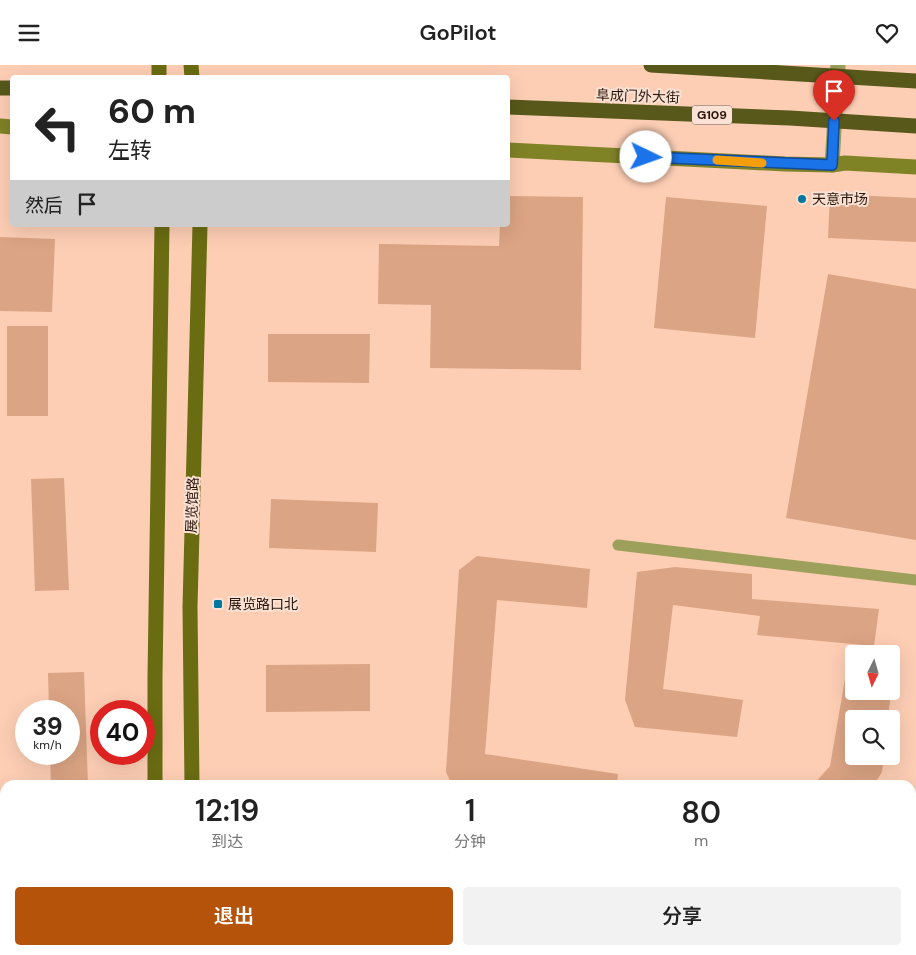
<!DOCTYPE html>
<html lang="zh">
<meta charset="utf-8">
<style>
body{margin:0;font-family:"DM Sans","Noto Sans SC",sans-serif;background:#f2f2f2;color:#222;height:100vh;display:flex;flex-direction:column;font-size:19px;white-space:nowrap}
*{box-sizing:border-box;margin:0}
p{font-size:16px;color:#767676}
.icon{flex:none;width:28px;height:28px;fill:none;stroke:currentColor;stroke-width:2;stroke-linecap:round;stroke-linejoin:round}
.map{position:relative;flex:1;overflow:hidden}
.drawer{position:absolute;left:0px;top:715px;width:916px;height:175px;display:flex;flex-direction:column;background:#fff;border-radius:15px 15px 0 0;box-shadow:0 5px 20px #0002}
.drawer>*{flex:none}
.banner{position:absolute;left:10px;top:10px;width:500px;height:152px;border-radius:5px;box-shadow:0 5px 20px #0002;background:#fff;color:#222;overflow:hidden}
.needle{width:32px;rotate:185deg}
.buttons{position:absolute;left:845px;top:580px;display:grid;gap:10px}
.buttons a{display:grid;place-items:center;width:55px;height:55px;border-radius:5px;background:#fff;box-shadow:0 5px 20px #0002;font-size:25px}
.speed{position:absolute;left:15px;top:635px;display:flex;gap:10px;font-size:25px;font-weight:700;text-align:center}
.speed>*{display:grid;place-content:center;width:65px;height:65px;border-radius:50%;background:#fff;box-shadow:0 5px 20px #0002;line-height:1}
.speed small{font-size:12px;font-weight:400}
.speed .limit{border:8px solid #d22;background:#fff;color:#111}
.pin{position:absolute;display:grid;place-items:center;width:42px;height:42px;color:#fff;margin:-51px -21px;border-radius:50% 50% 50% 0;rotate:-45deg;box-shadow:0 0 5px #0007}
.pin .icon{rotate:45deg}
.me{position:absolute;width:55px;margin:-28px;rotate:93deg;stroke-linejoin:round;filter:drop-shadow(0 0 4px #0008)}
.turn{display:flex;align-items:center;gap:18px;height:105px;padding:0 15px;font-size:22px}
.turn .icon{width:65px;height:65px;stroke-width:2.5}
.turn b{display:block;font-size:35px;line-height:42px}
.then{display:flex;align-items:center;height:48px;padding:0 15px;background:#0003;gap:10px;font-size:19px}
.eta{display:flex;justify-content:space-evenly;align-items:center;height:85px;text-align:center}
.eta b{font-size:30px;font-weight:600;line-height:35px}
.action{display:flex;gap:10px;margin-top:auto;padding:10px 15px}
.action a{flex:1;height:58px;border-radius:5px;background:#b45309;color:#fff;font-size:20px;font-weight:600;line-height:58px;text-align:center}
.action a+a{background:#f2f2f2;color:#222}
header{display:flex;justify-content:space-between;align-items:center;height:65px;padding:0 15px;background:#fff;font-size:22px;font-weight:600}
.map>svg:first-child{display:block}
</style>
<header><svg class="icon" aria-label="menu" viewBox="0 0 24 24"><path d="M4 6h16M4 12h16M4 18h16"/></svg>GoPilot<svg class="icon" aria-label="heart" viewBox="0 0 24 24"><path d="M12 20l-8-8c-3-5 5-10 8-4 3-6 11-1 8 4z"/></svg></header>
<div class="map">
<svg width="916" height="890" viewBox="0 0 916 890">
<rect width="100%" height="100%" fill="#fdceb4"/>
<g fill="#dba484">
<path d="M830 129 916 133V177L828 173Z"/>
<path d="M508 131 583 132 581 305 430 303 431 240 378 239 379 179 499 181 500 160H508Z"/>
<path d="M666 132 767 141 755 273 654 263Z"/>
<path d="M0 172 55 174 52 247 0 246Z"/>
<path d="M828 209 916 224V475L786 453Z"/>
<rect x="7" y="261" width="41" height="90"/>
<path d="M268 269H370L369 318 268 317Z"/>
<path d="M64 413 69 525 35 526 31 414Z"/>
<path d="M271 434 378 438 376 487 269 483Z"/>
<path d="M477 491 590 504 587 543 497 535 485 689 618 709 617 720H452L446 707 459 505Z"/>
<path d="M675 502 752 509V534L879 544 874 581 757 570 760 551 673 540 663 624 743 635 737 672 635 662 625 635 637 507Z"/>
<path d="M370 599V646L266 647V600Z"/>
<path d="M84 607 88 720H51L50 689H69V646H49L48 608Z"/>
<path d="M846 608H854V626H891L888 654H854V691H884L882 707 874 720H810L815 718 830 701Z"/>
<path d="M252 715 298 717V720H252Z"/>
<rect x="247" y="885" width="46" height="5"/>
<rect x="375" y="885" width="111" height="5"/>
<path d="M571 885 628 889V890H571Z"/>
</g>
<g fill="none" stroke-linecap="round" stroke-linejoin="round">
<path stroke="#9da05a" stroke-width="11" d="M618 480 916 515"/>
<path stroke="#9da05a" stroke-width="15" d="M832 100 838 0"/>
<g stroke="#808226" stroke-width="15">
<path d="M0 61 12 62"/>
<path d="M508 85 785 99 832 100 845 98 916 102"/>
</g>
<g stroke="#6a6c12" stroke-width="15">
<path d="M159 0V12"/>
<path d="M191 0 192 12"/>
<path d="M155 720V611L162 160"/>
<path d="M192 720 190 542 200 160"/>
<path d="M156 885V890"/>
<path d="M194 885V890"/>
</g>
<g stroke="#57581a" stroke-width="15">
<path d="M651 0 916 16"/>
<path d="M0 23H12"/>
<path d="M508 42 790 53 916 61"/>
</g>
</g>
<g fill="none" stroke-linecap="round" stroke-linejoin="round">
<g stroke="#114b97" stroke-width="12">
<path id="route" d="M646 92 832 100 834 56"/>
</g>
<use href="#route" stroke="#1a73e8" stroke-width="9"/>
<path stroke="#f59e0b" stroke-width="9" d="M717 95 762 98"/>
</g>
<g fill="#00779f" stroke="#f9e1d4" stroke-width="2">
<circle cx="802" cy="134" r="5"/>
<rect x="213" y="534" width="10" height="10" rx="2.5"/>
</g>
<g text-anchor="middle" stroke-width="4" stroke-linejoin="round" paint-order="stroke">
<rect fill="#f9e1d4" stroke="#685347" stroke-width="1" x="692" y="40.5" width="40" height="19" rx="4"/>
<g font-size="12" font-weight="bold" fill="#2a160a">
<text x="712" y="54">G109</text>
</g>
<g font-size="14" fill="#2a160a" stroke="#f9e1d4">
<text transform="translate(638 31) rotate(2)" y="5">阜成门外大街</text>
<text transform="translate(192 440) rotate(-88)" y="5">展览馆路</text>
</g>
<g font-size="14" fill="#2a160a" stroke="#f9e1d4" text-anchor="start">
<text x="812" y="139">天意市场</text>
<text x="228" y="544">展览路口北</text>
</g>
</g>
</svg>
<div class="buttons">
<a><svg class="needle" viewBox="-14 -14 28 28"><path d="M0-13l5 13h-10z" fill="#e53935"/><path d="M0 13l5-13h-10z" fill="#767676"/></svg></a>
<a><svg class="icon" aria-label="search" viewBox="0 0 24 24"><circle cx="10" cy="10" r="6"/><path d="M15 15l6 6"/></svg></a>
</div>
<div class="speed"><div>39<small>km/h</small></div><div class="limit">40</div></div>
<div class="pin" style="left:834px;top:56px;background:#d93025"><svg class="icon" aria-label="arrive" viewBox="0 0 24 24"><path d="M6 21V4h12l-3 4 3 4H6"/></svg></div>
<svg class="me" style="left:646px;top:92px" viewBox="-20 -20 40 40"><circle r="19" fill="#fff"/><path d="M0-13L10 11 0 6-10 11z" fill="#1a73e8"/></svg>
<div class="banner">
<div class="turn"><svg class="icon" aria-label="left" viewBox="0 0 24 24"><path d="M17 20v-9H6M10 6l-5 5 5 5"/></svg><div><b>60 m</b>左转</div></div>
<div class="then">然后<svg class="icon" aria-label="arrive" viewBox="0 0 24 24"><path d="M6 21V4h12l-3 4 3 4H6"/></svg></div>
</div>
<section class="drawer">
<div class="eta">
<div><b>12:19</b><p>到达</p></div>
<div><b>1</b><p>分钟</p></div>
<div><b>80</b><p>m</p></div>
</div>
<div class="action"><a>退出</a><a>分享</a></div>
</section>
</div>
